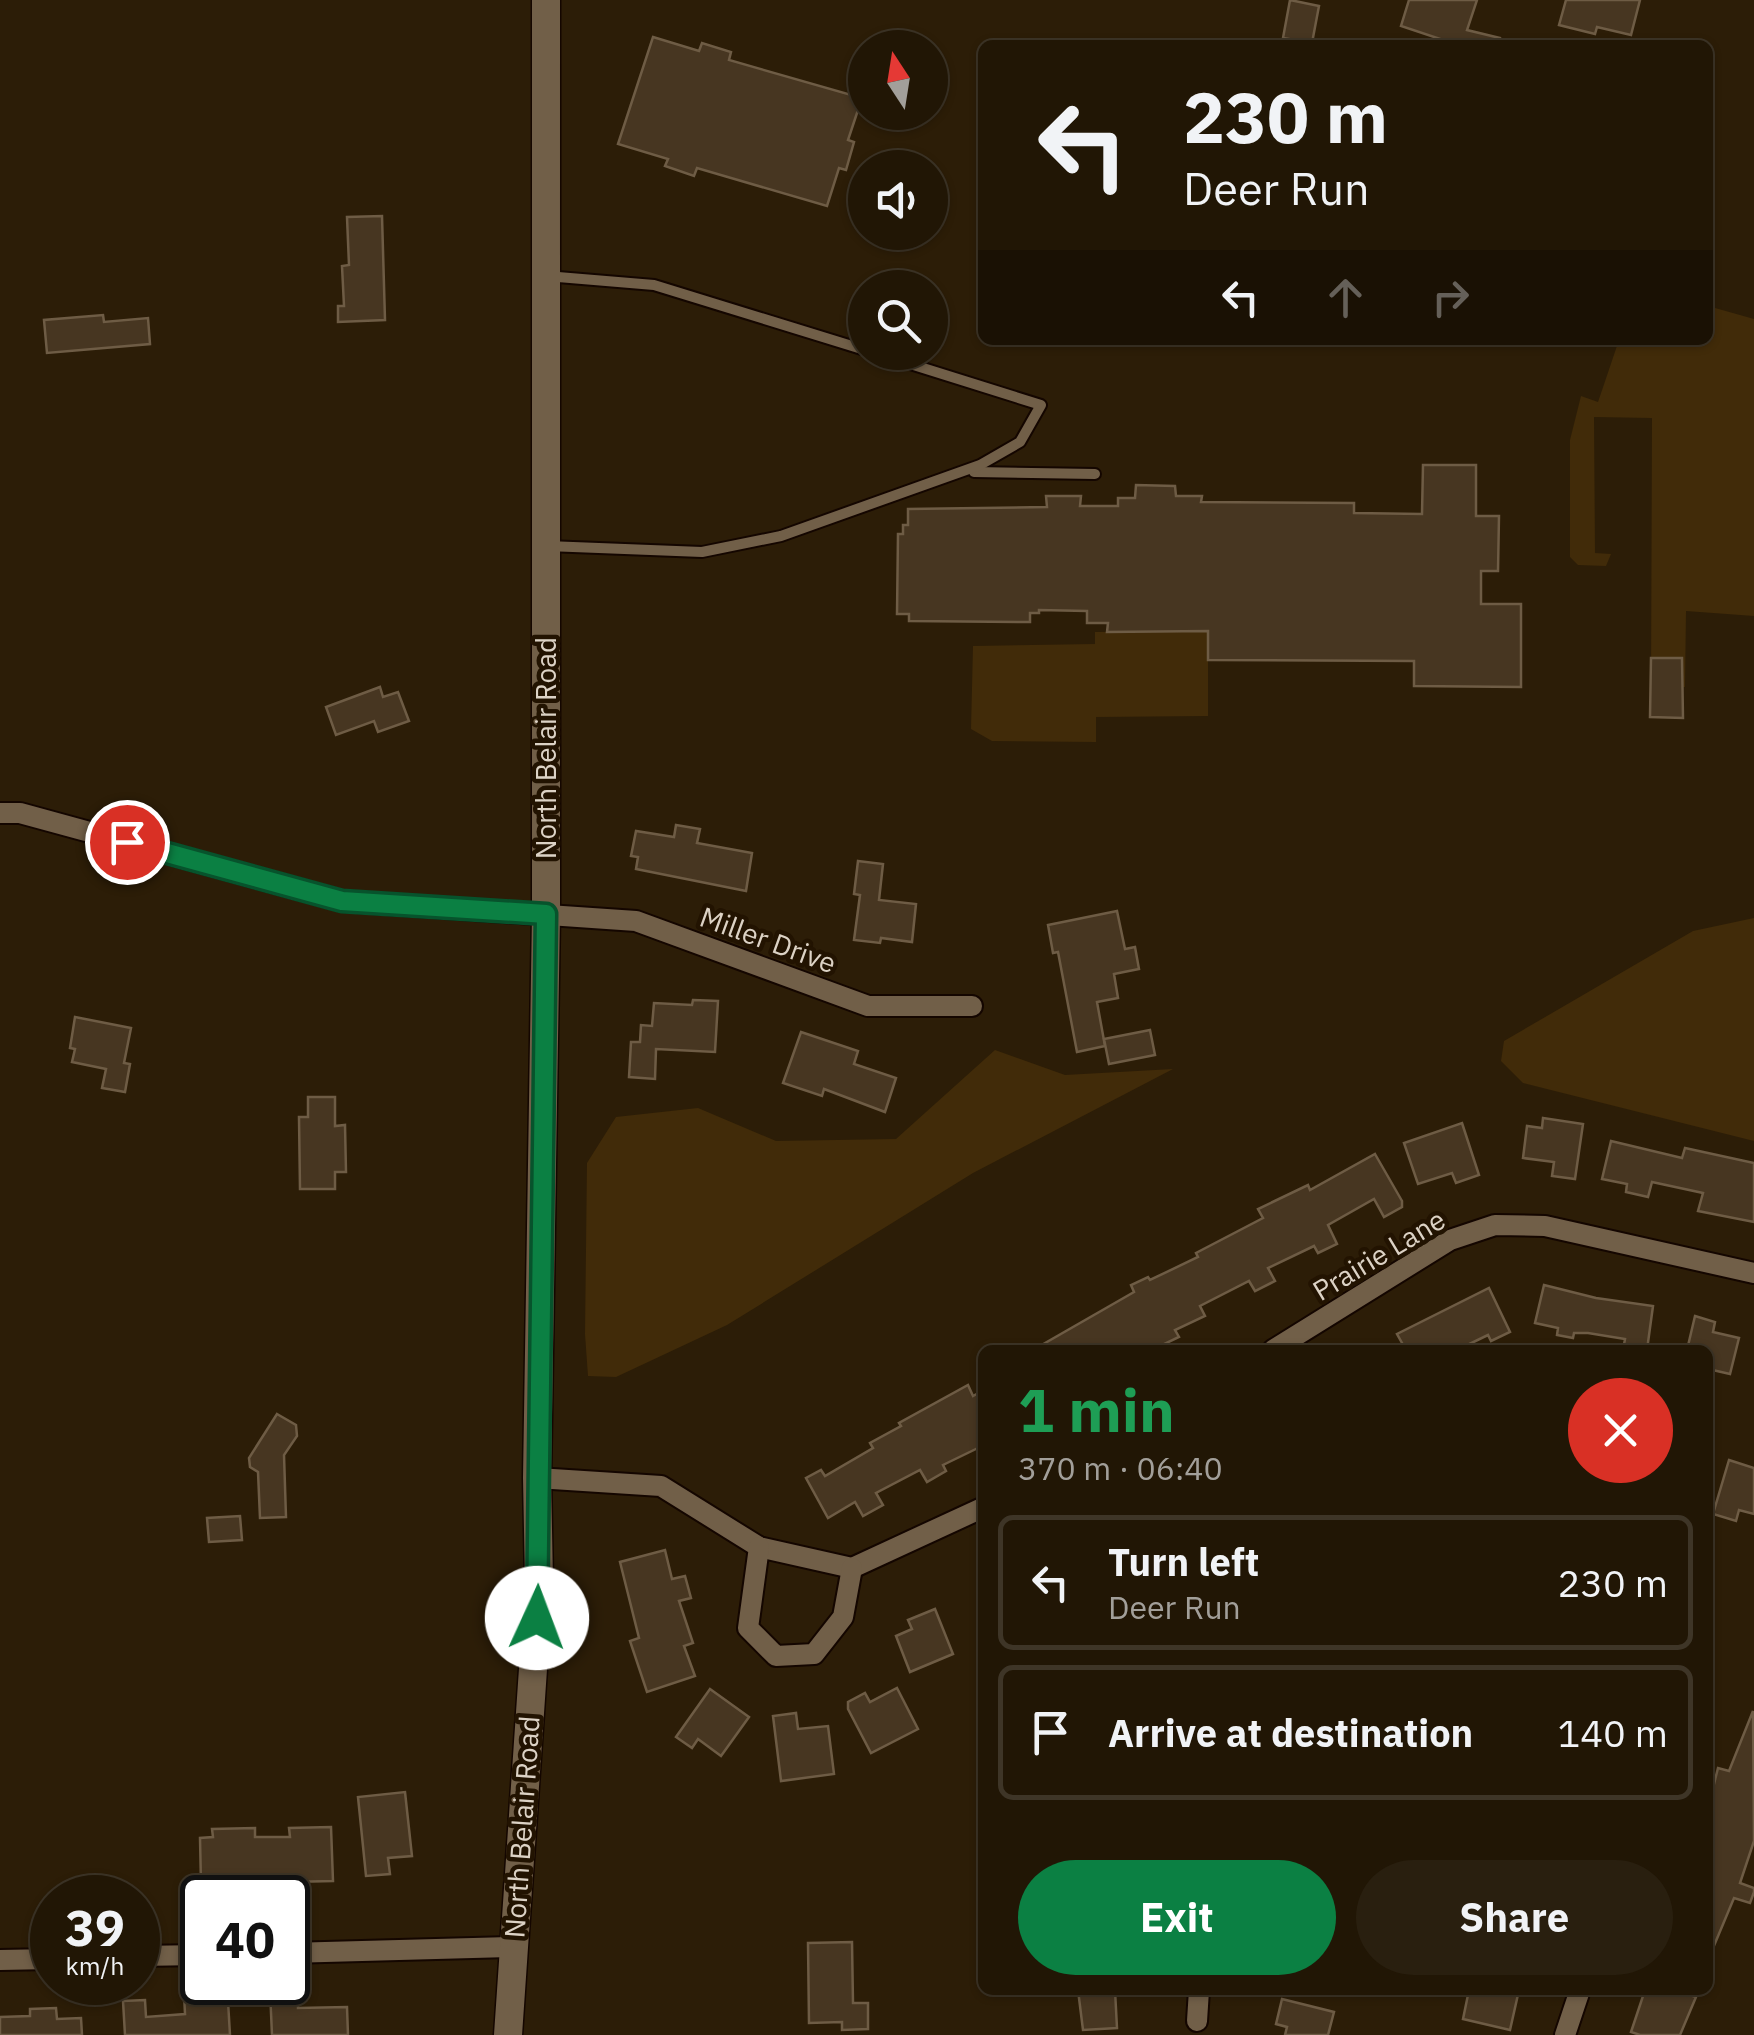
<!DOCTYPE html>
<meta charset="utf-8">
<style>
body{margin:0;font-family:"IBM Plex Sans",sans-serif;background:#291f0f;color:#f1f3f6;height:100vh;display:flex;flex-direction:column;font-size:38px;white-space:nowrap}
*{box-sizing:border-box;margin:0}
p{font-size:32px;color:#a29f9a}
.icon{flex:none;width:55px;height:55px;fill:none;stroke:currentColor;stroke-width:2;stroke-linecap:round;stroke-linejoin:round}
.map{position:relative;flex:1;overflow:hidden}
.panel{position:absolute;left:978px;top:1345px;width:735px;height:650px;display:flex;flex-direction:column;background:#211605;border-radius:15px;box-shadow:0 2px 8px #0004,0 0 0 2px #3e3527}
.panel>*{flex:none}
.hud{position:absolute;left:978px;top:40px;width:735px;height:305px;border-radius:15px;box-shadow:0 2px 8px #0004,0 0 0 2px #3e3527;background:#211605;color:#f1f3f6;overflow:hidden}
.needle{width:65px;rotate:348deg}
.fabs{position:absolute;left:848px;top:30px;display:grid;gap:20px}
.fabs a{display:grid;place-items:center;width:100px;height:100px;border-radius:50%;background:#211605;box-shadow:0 2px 8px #0004,0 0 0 2px #3e3527;font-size:50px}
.speed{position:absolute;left:30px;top:1875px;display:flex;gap:20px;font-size:50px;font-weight:700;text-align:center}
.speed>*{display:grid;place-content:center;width:130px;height:130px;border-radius:50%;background:#211605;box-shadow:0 2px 8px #0004,0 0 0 2px #3e3527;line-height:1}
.speed small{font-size:25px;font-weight:400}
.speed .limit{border:5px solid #111;border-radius:15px;background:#fff;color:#111}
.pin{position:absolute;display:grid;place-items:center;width:85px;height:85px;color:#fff;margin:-42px;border:5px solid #fff;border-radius:50%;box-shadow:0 2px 10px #0007}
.me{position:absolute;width:110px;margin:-55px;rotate:2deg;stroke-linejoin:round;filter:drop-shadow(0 0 8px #0008)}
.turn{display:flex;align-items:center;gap:35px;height:210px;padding:0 40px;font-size:45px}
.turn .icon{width:130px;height:130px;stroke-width:2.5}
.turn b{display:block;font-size:70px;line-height:85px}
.lanes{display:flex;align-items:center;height:95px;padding:0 40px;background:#0003;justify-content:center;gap:50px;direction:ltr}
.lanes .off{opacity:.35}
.round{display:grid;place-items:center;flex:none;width:105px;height:105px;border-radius:52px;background:#291f0f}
.overview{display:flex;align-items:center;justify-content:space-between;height:170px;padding:0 40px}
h1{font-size:60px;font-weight:700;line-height:75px;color:#1e9e55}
.button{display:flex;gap:20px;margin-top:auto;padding:20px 40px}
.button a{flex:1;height:115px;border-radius:60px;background:#0b8043;color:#fff;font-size:40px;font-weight:700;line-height:115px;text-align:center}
.button a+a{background:#291f0f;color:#f1f3f6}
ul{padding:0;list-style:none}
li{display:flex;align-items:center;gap:30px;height:135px;margin:0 20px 15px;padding:0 20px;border:5px solid #3e3527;border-radius:15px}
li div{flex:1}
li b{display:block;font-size:38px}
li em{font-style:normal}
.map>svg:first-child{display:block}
</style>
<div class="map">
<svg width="1754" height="2035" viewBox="0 0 1754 2035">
<rect width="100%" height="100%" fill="#2c1d07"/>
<g fill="#412b09">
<path d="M1708 306 1754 319V616L1686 611 1685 687 1651 690 1652 418 1594 417 1595 553 1611 554 1606 566 1578 565 1570 557V440L1581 396 1598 402 1619 340H1708Z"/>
<path d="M1208 631V716L1096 717V742L992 741 971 729 973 646 1095 644V632Z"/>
<path d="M1754 918V1141L1523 1083 1501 1061 1504 1041 1693 931Z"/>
<path d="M995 1050 1065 1075 1173 1069 973 1173 727 1325 616 1377 588 1376 585 1334 587 1163 616 1117 698 1108 776 1141 896 1139Z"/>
</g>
<g fill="#473621" stroke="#6e5c45" stroke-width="2.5">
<path d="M1290 0 1319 6 1312 43 1283 38Z"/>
<path d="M1409 0H1477L1467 30 1500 38V45H1458L1401 26Z"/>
<path d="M1566 0H1640L1631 35 1597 27 1595 34 1559 25Z"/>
<path d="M653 37 699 51 702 43 731 52 729 60 862 98 848 140 854 142 846 170 839 168 827 206 697 168 694 176 665 166 668 159 618 144Z"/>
<path d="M382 216 385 320 338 322V306H344L342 266 349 265 347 217Z"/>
<path d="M103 315 104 322 148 318 150 344 47 353 44 320Z"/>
<path d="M1423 465H1476V516H1499L1498 571H1481V604H1521V687L1414 686V661L1208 660V631L1107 632 1108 623H1087V611L1039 610V613H1030V622L909 621V614H897L898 534H903V525H908V509L1047 507 1046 496H1081L1080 506H1118V498H1135L1136 485 1175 486 1176 496H1202L1201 502 1354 503V513L1422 514Z"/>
<path d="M1651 658H1682L1683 718 1650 717Z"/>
<path d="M380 687 383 697 398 692 409 721 378 732 374 721 336 735 326 707Z"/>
<path d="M676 825 700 829 697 843 752 853 746 891 636 869 638 857 631 856 636 831 674 837Z"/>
<path d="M858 861 883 864 879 900 916 904 912 942 881 938 880 943 854 940 860 895 854 894Z"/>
<path d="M1117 911 1125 949 1135 947 1139 969 1114 974 1118 998 1097 1002 1105 1046 1077 1052 1058 952 1053 953 1048 925Z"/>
<path d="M693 1000 718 1001 715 1052 656 1049 655 1079 629 1077 631 1042H640L641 1025 652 1026 654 1003 692 1005Z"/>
<path d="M75 1017 131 1028 124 1063 130 1064 125 1092 102 1088 106 1069 72 1062 75 1049 70 1048Z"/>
<path d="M1150 1030 1155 1055 1109 1064 1104 1039Z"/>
<path d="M801 1032 858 1051 854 1064 896 1078 885 1112 824 1089 822 1096 783 1083Z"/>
<path d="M308 1097H335V1126L345 1125 346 1172H335V1189H300L299 1117H308Z"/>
<path d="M1543 1118 1583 1124 1575 1179 1552 1176 1554 1162 1523 1158 1527 1126 1542 1128Z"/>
<path d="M1462 1123 1479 1175 1456 1183 1452 1173 1418 1184 1404 1143Z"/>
<path d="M1611 1141 1682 1158 1685 1148 1754 1163V1222L1698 1211 1703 1193 1652 1182 1648 1197 1626 1192 1627 1184 1602 1179Z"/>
<path d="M1375 1154 1402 1201V1207L1384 1217 1374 1199 1328 1225 1337 1244 1318 1253 1314 1246 1268 1268 1275 1281 1255 1291 1249 1281 1200 1306 1205 1316 1175 1330 1179 1337 1152 1350H1033L1134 1292 1131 1285 1148 1277 1150 1280 1198 1257 1196 1253 1263 1218 1258 1209 1308 1185 1310 1190Z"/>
<path d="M1544 1285 1596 1298 1653 1306 1647 1350H1623L1625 1339 1588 1333H1574L1573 1338 1557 1335 1558 1328 1535 1323Z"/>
<path d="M1489 1288 1510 1332 1491 1341 1488 1335 1457 1350H1406L1397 1334Z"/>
<path d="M1695 1316 1715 1322 1713 1332 1739 1338 1730 1374 1708 1369V1350H1687Z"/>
<path d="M968 1385 973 1396 982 1391V1446L943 1465 946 1471 927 1482 920 1470 876 1493 883 1505 863 1516 855 1502 828 1518 806 1478 821 1470 825 1476 873 1448 870 1443 901 1426 899 1423Z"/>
<path d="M277 1414 296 1425 297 1436 284 1455 286 1517 260 1518 258 1472 250 1467 249 1458Z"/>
<path d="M1729 1460 1754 1468V1514L1739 1510 1736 1521 1713 1514Z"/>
<path d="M240 1516 242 1540 209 1542 207 1518Z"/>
<path d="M665 1550 672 1579 685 1576 691 1598 679 1601 693 1643 684 1646 695 1676 647 1692 630 1641 639 1638 620 1562Z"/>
<path d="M935 1609 953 1654 910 1672 896 1636 912 1629 908 1620Z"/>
<path d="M897 1688 918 1729 871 1753 848 1709V1702L865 1693 870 1702Z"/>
<path d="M710 1689 749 1717 721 1756 698 1739 692 1748 676 1737Z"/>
<path d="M1753 1711 1754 1841 1740 1883 1754 1888V1892L1750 1903 1734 1898 1708 1960V1808L1718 1768 1729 1771Z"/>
<path d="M796 1713 798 1729 828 1726 834 1774 781 1781 773 1716Z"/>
<path d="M405 1792 412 1856 388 1858 390 1874 366 1876 358 1797Z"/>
<path d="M331 1827 333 1881 201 1884 200 1838 213 1837 212 1829 255 1828V1837H290L289 1828Z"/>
<path d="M852 1942 853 2003H868V2029L842 2030V2022L809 2023 808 1943Z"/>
<path d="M298 1989V2008L347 2007 348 2035H272L270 1990Z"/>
<path d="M1078 1990H1115L1117 2028 1083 2030Z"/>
<path d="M1469 1990H1519L1510 2030 1463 2019Z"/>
<path d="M1645 1990H1675L1696 1997 1680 2035H1640L1631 2032Z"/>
<path d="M206 1993V2002L228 2001 230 2035H125L123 2001 145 2000 146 2017 185 2014 184 1994Z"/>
<path d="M1282 1999 1334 2012 1328 2035H1285L1287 2027 1276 2024Z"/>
<path d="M56 2008 57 2019 81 2018 82 2035H0V2017L30 2016V2009Z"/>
</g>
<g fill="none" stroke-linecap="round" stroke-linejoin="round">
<g stroke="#140600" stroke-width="14">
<g id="lane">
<path d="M546 276 654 285 865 350"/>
<path d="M974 472 1095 474"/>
<path d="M547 546 702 552 781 536 980 465 1020 442 1041 405 872 352"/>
</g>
</g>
<g stroke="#140600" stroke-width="24">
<g id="street">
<path d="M0 813H20L342 901 636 921 868 1006H972"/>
<path d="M1273 1350 1450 1240 1495 1225 1545 1226 1754 1273"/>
<path d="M537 1478 661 1486 759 1547 852 1568 982 1508"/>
<path d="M759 1547 748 1628 776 1656 814 1654 843 1617 852 1568"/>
<path d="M288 1953 513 1947"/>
<path d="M138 1956 202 1955"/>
<path d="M0 1960 52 1959"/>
<path d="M1197 2021 1199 1990"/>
<path d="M1565 2035 1580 1990"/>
</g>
</g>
<g stroke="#140600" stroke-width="31">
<path id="secondary" d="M508 2035 539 1581 537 1478 546 914V0"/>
</g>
<use href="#lane" stroke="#715f48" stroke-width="10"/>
<use href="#street" stroke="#715f48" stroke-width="20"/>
<use href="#secondary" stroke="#715f48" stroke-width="28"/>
</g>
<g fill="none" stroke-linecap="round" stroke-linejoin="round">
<g stroke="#07532c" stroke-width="25">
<path id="route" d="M127 842 342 901 546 914 537 1618"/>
</g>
<use href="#route" stroke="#0b8043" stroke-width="18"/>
</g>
<g text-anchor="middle" stroke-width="9" stroke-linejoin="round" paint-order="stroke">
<g font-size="28" fill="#dcd2c5" stroke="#221301">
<text transform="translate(546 748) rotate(-90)" y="10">North Belair Road</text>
<text transform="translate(768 940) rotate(20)" y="10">Miller Drive</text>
<text transform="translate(1379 1255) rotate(-31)" y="10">Prairie Lane</text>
<text transform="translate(522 1827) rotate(-86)" y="10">North Belair Road</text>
</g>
</g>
</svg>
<div class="fabs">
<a><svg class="needle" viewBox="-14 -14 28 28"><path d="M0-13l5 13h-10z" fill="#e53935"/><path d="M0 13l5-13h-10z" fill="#a29f9a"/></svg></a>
<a><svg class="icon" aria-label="sound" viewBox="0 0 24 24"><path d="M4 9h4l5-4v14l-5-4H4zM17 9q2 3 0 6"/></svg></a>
<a><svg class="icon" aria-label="search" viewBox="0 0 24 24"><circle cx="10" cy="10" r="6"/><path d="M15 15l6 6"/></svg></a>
</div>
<div class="speed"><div>39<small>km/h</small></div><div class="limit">40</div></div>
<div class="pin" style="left:127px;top:842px;background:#d93025"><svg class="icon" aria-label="arrive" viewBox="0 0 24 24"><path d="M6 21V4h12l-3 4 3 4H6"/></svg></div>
<svg class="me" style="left:537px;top:1618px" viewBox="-20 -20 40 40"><circle r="19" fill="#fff"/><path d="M0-13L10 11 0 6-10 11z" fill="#0b8043"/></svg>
<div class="hud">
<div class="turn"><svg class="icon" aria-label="left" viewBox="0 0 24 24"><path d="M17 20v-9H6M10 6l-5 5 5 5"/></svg><div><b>230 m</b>Deer Run</div></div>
<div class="lanes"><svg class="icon" aria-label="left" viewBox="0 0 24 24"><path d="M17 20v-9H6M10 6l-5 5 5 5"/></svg><svg class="icon off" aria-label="ahead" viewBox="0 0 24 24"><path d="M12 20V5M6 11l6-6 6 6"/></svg><svg class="icon off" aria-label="right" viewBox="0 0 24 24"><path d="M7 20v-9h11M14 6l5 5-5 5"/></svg></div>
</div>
<section class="panel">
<div class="overview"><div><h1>1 min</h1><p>370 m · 06:40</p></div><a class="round" style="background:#d93025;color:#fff"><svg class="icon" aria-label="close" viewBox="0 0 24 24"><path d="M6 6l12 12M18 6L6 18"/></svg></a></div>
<ul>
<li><svg class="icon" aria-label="left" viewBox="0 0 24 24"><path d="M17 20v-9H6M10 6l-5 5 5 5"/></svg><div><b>Turn left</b><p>Deer Run</p></div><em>230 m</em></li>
<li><svg class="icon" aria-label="arrive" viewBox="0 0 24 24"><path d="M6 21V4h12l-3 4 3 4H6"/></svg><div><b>Arrive at destination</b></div><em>140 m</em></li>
</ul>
<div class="button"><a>Exit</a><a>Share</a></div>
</section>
</div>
